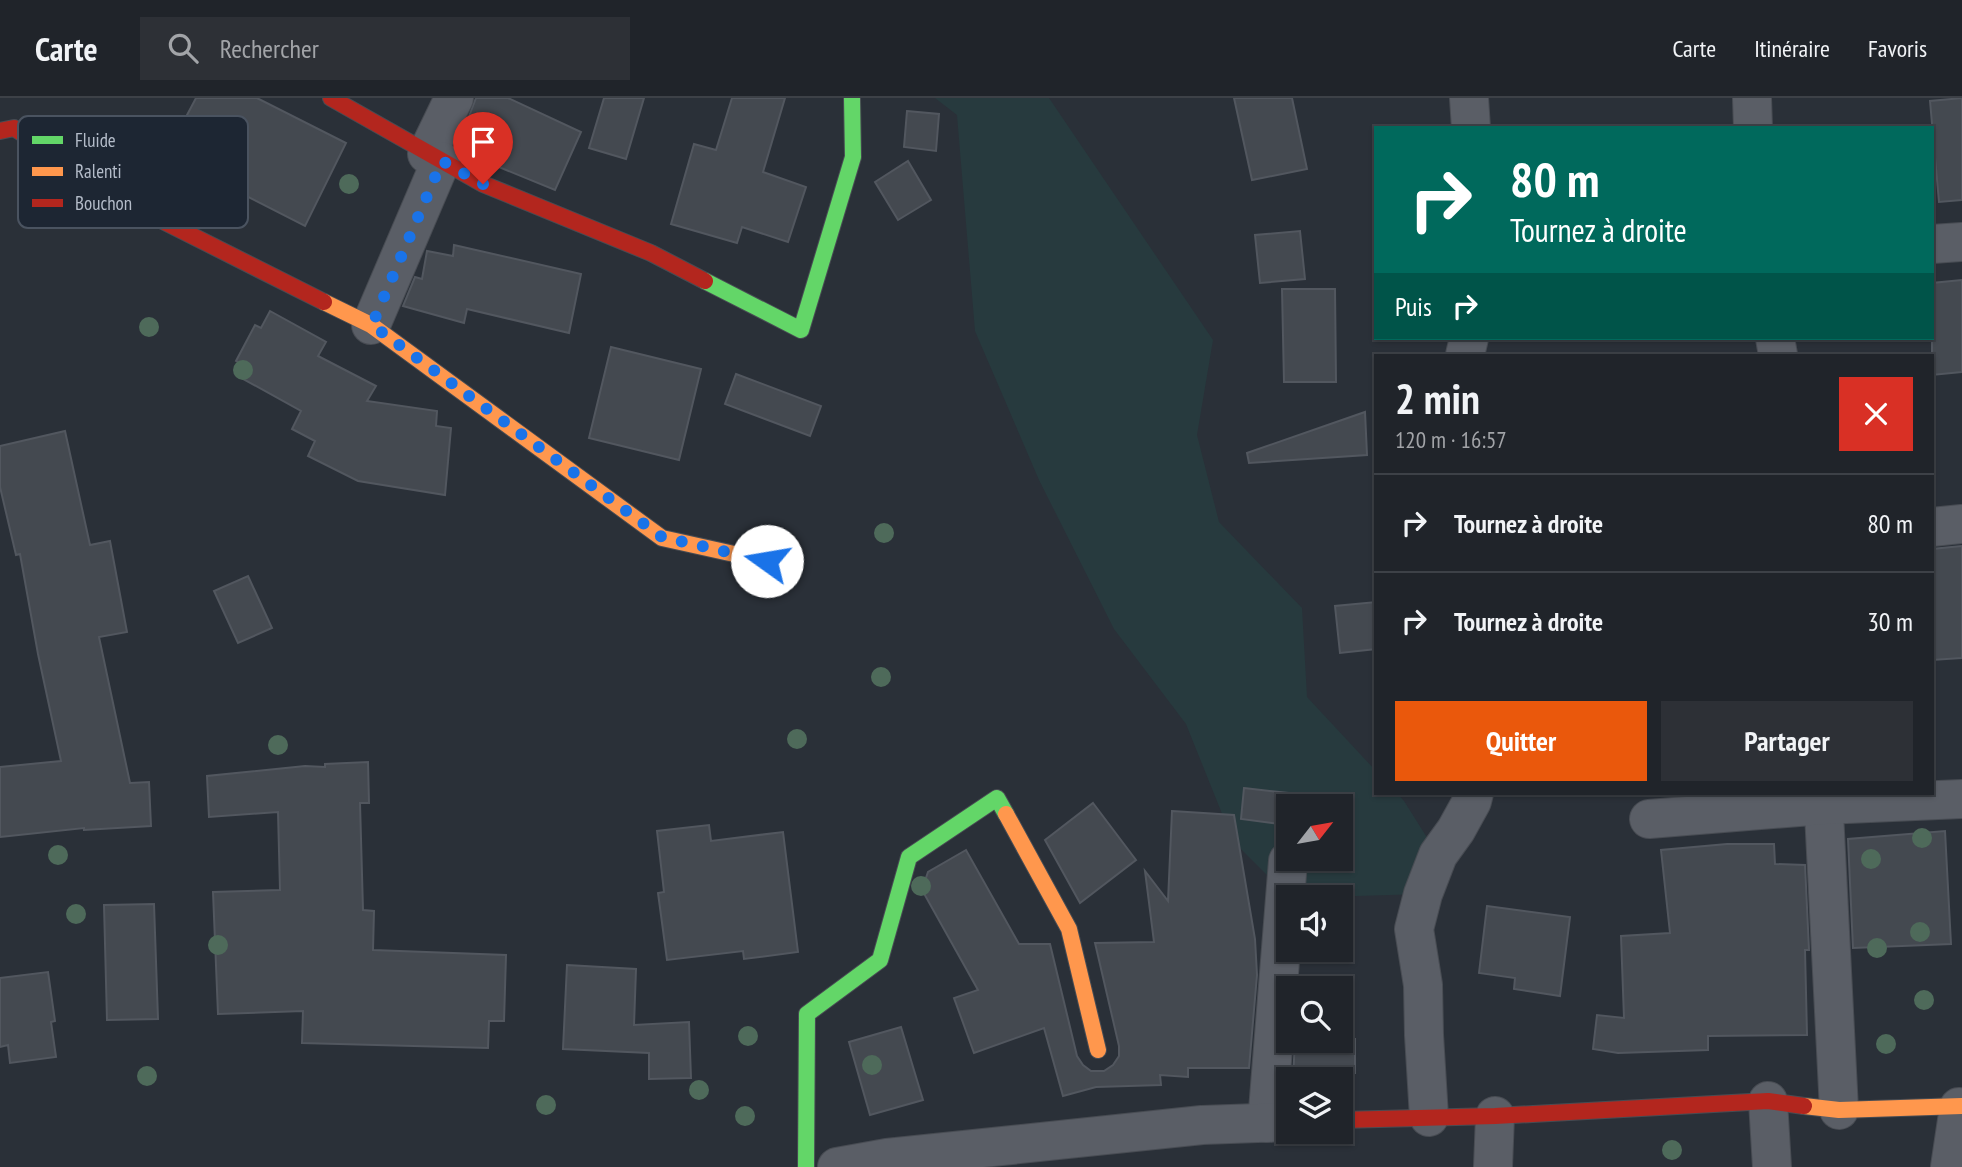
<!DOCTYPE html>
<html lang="fr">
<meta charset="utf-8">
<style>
body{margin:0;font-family:"PT Sans Narrow",sans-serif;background:#2d3036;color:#f1f3f6;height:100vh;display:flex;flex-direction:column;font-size:26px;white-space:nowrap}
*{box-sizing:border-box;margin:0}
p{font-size:23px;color:#a2a4a8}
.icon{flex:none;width:38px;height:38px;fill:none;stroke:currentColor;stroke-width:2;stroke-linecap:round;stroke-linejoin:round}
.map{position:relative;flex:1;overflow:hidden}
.side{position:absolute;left:1374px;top:256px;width:560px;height:441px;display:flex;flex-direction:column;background:#20242a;border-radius:0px;box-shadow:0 2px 5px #0004,0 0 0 2px #3d4147}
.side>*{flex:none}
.banner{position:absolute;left:1374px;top:28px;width:560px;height:214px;border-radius:0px;box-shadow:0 2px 5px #0004,0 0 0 2px #3d4147;background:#00695c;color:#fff;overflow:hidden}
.needle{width:46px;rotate:59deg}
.fabs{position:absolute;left:1276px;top:696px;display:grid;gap:14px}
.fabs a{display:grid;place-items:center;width:77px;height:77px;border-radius:0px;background:#20242a;box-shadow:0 2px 5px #0004,0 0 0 2px #3d4147;font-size:35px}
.pin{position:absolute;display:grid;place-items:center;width:60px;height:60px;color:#fff;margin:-72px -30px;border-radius:50% 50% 50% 0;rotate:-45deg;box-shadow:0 0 7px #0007}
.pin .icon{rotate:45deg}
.me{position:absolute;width:77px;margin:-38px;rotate:283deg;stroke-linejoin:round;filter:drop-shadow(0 0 5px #0008)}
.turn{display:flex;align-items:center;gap:24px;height:147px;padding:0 21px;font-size:32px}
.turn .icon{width:91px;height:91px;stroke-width:2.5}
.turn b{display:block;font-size:49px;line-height:60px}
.then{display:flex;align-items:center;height:66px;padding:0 21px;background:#0003;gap:14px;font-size:26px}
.round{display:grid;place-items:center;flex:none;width:74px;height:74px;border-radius:0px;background:#2d3036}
.overview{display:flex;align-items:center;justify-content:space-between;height:119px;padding:0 21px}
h1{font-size:42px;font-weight:700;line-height:52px}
.button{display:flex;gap:14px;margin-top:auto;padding:14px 21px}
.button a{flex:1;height:80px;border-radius:0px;background:#ea580c;color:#fff;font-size:28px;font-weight:700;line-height:80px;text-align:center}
.button a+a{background:#2d3036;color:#f1f3f6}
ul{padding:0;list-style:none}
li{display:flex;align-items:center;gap:21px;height:98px;padding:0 21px;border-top:2px solid #3d4147}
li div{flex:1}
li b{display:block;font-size:26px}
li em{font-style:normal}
header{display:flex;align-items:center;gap:42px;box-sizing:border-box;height:98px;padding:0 35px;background:#20242a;border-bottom:2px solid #3d4147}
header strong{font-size:33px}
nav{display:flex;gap:38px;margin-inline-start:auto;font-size:24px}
.search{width:490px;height:63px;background:#2d3036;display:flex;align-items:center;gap:18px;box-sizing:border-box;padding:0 24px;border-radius:0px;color:#a2a4a8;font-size:26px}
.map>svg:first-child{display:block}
</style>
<header>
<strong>Carte</strong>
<div class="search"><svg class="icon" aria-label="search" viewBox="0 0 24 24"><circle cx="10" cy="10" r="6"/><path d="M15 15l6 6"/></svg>Rechercher</div>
<nav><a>Carte</a><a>Itinéraire</a><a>Favoris</a></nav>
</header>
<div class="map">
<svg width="1962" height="1069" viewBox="0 0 1962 1069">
<rect width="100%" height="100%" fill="#2a3038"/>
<path fill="#273a3e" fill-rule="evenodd" d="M935 0H1049L1213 242 1197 337 1219 424 1302 510 1307 599 1375 672 1376 695H1397L1404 703 1438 757 1423 796 1290 800 1233 743 1186 626 1114 531 1039 382 975 233 957 17ZM1288 709H1340V761H1288Z"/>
<g fill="#444950" stroke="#52575f" stroke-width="2">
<path d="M196 0H257L346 45 305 128 219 84 203 113 151 85Z"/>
<path d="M476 0H508L581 34 555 92 494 67 509 35 468 21Z"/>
<path d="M604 0H644L626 61 589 50Z"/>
<path d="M732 0H785L763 74 806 89 788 144 742 129 737 145 671 126 694 46 716 52Z"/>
<path d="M1234 0H1292L1307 71 1252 82Z"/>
<path d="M1962 0V102L1939 104 1930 3Z"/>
<path d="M907 13 939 16 936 53 904 49Z"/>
<path d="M908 63 931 102 898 122 875 84Z"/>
<path d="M1300 133 1305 181 1260 185 1255 137Z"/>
<path d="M454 147 581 176 569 235 467 211 464 225 403 208 415 179 422 181 427 153 453 158Z"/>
<path d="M1962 182V274L1932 277V185Z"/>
<path d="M1282 191H1335L1336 284H1284Z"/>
<path d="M270 213 326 244 318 258 376 288 367 303 437 313 436 328 451 330 445 397 358 383 308 358 315 343 292 331 301 313 236 277 241 266 236 263 255 227 261 230Z"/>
<path d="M611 249 701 271 679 362 589 340Z"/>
<path d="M736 276 821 308 810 338 725 306Z"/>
<path d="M1365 314 1367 357 1249 365 1247 355Z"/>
<path d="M65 333 90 447 110 443 127 534 99 539 130 685 149 684 151 728 84 732V730L0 739V669L61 663 38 556 20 456 16 457 0 389V348Z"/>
<path d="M1962 448V560L1932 562V451Z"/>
<path d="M248 478 272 530 238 545 214 493Z"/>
<path d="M1376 504V551L1340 555 1335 508Z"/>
<path d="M368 664 369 705H360L363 812 374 813 373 852 506 857 504 923H489L488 950 302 945 303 913 218 916 213 794 280 792 278 714 209 719 207 678 305 668 325 669V666Z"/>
<path d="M1244 690 1288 695V727L1241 721Z"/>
<path d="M1093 705 1136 762 1080 805 1045 742Z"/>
<path d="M1172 713 1234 717 1255 841 1257 877 1249 970H1188V979L1160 977 1161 987 1096 989 1063 998 1044 930 974 955 954 900 978 892 922 792 928 774 966 752 1019 846H1050L1077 958 1083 967 1091 973H1104L1113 967 1119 958V948L1095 845 1154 844 1145 773 1168 803Z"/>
<path d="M709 727 711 743 783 734 798 854 744 861 743 853 667 862 658 795 664 794 657 733Z"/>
<path d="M1945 733 1951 846 1853 850 1848 741Z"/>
<path d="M1727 746H1774L1775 766 1805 767 1809 852H1805L1807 937 1708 938V952L1618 955 1593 951 1597 917 1624 920 1621 838 1670 835 1661 752Z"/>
<path d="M154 806 158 921 107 922 104 807Z"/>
<path d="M1487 808 1570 819 1560 898 1514 891 1515 880 1479 875Z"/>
<path d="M567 867 636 871 634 927 689 924 691 980 649 981V955L563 951Z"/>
<path d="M48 874 55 923 51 924 56 959 10 965 8 947 0 949V880Z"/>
<path d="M901 929 923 1002 870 1017 849 944Z"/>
<path d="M1340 941H1355V975H1320V982L1293 980 1295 943H1340Z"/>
</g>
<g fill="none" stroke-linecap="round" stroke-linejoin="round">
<g stroke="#484c53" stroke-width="40">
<g id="street">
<path d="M1469 0 1471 30"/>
<path d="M1752 0 1753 30"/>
<path d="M427 56 454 0"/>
<path d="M1932 146 1962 144"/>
<path d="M371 227 441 63"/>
<path d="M1775 240 1778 257"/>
<path d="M1465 257 1469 240"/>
<path d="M1932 429 1962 426"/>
<path d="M1823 695 1839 1012"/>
<path d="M1649 721 1824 707 1962 701"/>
<path d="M1768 1003 1772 1069"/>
<path d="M1429 1019 1424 937 1423 887 1414 831 1423 796 1438 757 1456 732 1472 703 1474 695"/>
<path d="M1267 1025 1288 763"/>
<path d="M837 1069 887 1060 1202 1027 1288 1024"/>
<path d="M1493 1069 1495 1018"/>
<path d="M1950 1069 1959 1009"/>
</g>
</g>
<g stroke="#484c53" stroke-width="18">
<g id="fast">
<path d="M705 183 801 232 853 59 852 0"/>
<path d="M806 1069 807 916 880 862 909 759 997 700 1006 716"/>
</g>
</g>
<g stroke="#484c53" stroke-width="18">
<g id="slow">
<path d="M324 204 371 227 662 440 793 469"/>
<path d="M1006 716 1069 831 1098 952"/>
<path d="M1804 1008 1839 1012 1962 1008"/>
</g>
</g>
<g stroke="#484c53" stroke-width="18">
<g id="jam">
<path d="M331 0 483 86 651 155 705 183"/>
<path d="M0 33 14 30 145 114 324 204"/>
<path d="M1340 1022 1495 1018 1768 1003 1804 1008"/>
</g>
</g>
<use href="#street" stroke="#5a5e66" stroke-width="38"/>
<use href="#fast" stroke="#63d668" stroke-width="16"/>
<use href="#slow" stroke="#ff974d" stroke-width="16"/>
<use href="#jam" stroke="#b3261e" stroke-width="16"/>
</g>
<g fill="#4e6a5a">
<circle cx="349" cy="86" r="10"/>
<circle cx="149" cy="229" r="10"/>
<circle cx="243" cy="272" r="10"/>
<circle cx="884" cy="435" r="10"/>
<circle cx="881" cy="579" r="10"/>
<circle cx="797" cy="641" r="10"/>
<circle cx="278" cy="647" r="10"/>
<circle cx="1922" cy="740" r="10"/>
<circle cx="58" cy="757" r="10"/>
<circle cx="1871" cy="761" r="10"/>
<circle cx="921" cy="788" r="10"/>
<circle cx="76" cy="816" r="10"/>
<circle cx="1920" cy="834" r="10"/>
<circle cx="218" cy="847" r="10"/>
<circle cx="1877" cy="850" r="10"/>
<circle cx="1924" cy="902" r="10"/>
<circle cx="748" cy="938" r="10"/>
<circle cx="1886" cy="946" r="10"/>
<circle cx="872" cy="967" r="10"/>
<circle cx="147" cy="978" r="10"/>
<circle cx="699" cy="992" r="10"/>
<circle cx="546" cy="1007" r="10"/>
<circle cx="745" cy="1018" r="10"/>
<circle cx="1672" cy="1052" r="10"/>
</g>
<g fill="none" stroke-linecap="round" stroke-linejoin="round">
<path stroke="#1a73e8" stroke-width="12" stroke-dasharray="0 21.6" d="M483 86 442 63 372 227 662 439 767 463"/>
</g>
<rect x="18" y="18" width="230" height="112" rx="10" fill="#1d2633" stroke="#4a5360" stroke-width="2"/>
<rect x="32" y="38" width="31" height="8" fill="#63d668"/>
<rect x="32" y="69" width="31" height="9" fill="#ff974d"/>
<rect x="32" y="101" width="31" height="8" fill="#b3261e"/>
<g font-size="19" fill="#b4bcc9">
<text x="75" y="49">Fluide</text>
<text x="75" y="80">Ralenti</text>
<text x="75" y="112">Bouchon</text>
</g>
</svg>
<div class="fabs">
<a><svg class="needle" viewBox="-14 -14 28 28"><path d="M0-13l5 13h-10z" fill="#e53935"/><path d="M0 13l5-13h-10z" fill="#a2a4a8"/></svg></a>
<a><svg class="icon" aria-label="sound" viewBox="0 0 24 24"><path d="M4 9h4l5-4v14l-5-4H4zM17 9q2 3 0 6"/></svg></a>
<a><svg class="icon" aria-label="search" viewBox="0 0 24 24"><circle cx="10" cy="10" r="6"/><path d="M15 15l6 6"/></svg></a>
<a><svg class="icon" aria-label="layers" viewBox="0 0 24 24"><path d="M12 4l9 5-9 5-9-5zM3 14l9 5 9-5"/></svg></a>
</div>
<div class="pin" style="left:483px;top:86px;background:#d93025"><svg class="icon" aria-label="arrive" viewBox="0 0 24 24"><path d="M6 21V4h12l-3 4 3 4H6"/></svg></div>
<svg class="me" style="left:767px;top:463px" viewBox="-20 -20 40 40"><circle r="19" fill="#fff"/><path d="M0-13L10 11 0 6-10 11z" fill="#1a73e8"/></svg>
<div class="banner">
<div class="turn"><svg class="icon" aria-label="right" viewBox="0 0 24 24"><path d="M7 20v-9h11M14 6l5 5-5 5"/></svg><div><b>80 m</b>Tournez à droite</div></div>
<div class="then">Puis<svg class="icon" aria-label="right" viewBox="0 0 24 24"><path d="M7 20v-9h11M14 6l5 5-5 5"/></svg></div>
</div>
<section class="side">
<div class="overview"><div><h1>2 min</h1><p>120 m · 16:57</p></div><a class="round" style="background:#d93025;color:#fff"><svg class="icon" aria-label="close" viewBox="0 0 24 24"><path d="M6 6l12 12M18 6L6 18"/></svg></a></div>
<ul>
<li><svg class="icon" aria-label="right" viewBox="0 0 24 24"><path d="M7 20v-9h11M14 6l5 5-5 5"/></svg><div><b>Tournez à droite</b></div><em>80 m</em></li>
<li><svg class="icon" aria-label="right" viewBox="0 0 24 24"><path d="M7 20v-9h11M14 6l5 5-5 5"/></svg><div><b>Tournez à droite</b></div><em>30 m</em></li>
</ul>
<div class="button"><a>Quitter</a><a>Partager</a></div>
</section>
</div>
